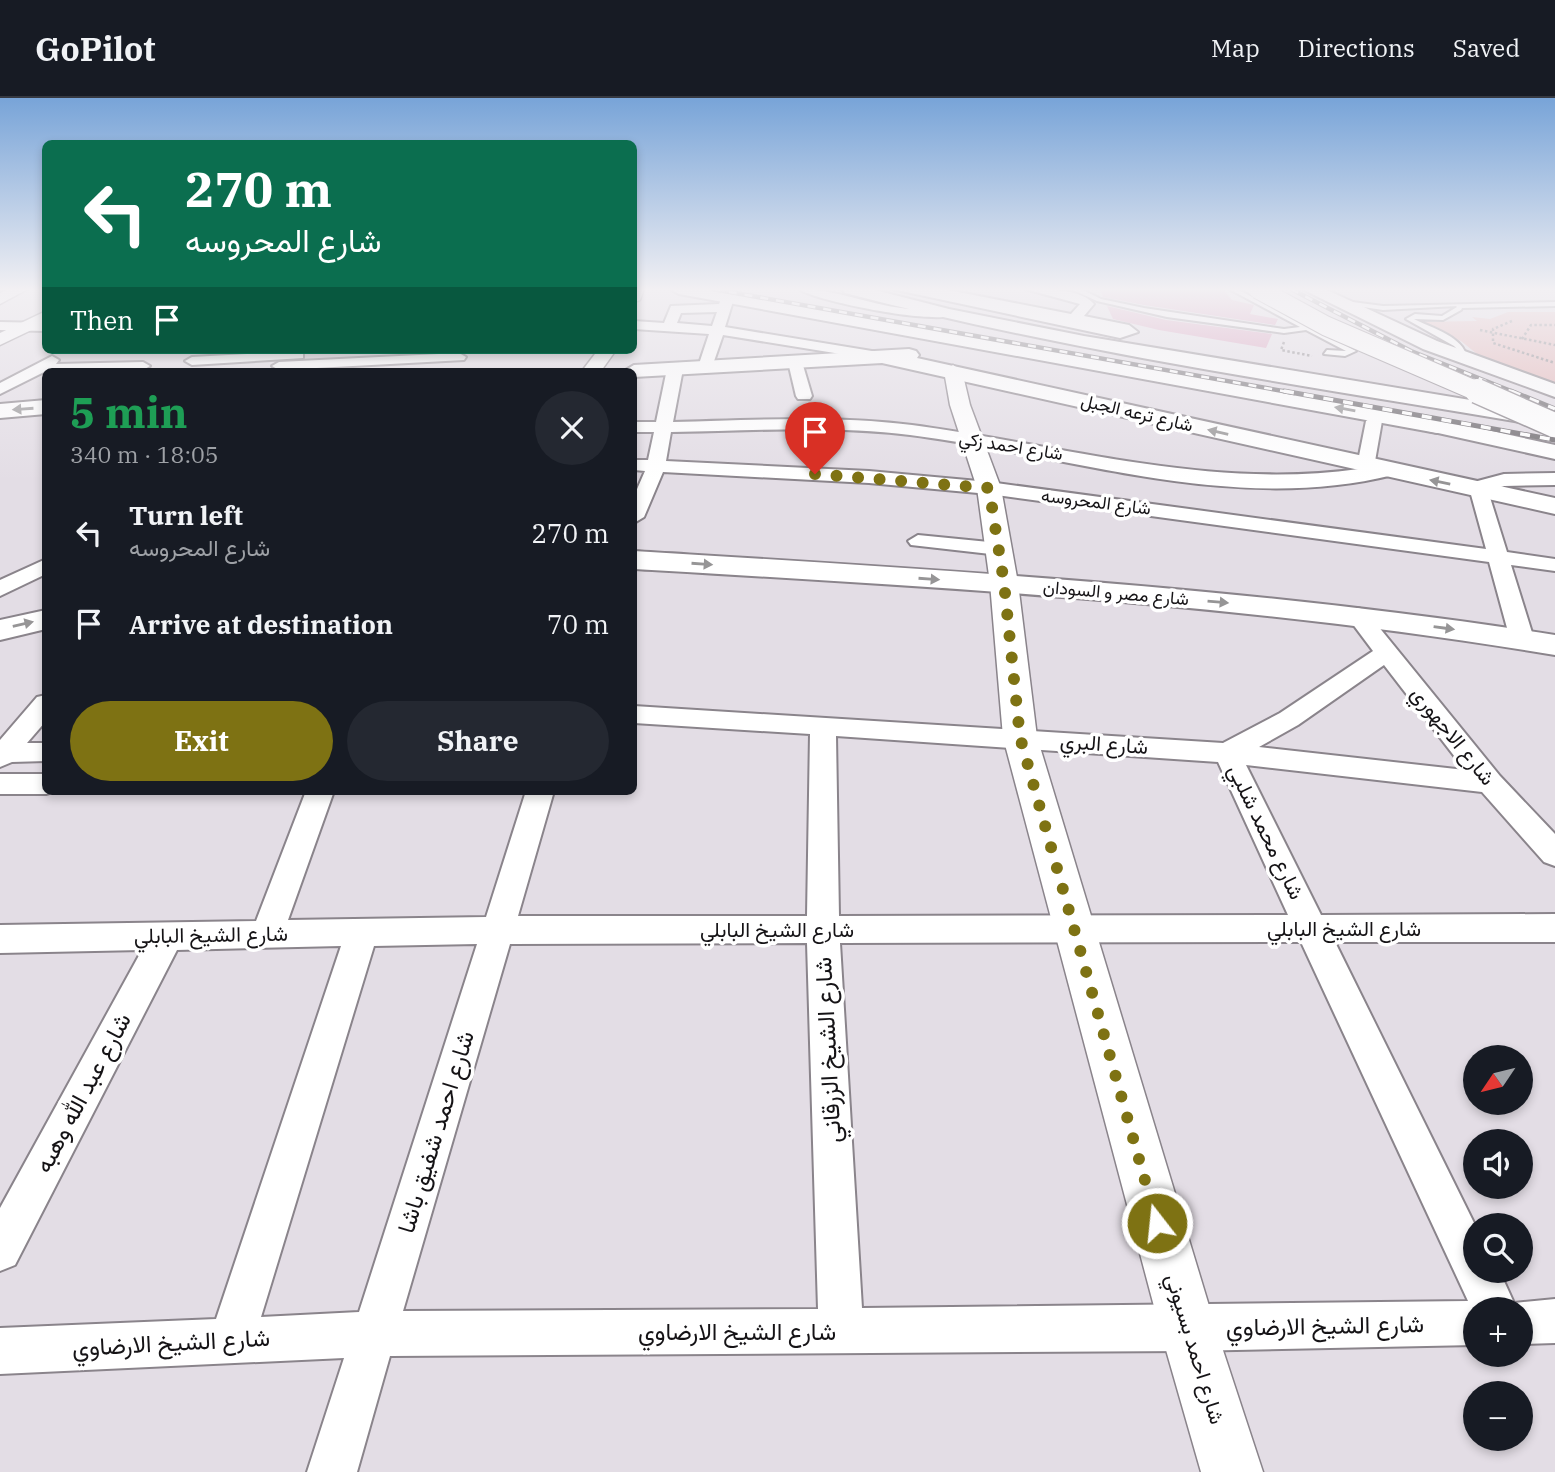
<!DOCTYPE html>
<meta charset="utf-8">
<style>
body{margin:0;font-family:"IBM Plex Serif",Vazirmatn,serif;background:#242831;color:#f1f3f6;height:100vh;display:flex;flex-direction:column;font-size:26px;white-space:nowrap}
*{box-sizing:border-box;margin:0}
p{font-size:23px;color:#9ea1a6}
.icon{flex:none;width:38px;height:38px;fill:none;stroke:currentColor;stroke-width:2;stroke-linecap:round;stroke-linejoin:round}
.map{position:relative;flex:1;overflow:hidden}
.details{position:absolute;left:42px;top:270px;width:595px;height:427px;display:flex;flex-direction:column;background:#171b24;border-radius:10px;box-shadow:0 4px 10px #0003}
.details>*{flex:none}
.guide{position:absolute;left:42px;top:42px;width:595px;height:214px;border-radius:10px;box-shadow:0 4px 10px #0003;background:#0b6e4f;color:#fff;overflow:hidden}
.needle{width:46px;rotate:235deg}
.controls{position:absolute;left:1463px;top:947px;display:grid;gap:14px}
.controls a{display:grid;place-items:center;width:70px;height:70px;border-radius:50%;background:#171b24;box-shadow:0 4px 10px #0003;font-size:35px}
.pin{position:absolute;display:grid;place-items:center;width:60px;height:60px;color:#fff;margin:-72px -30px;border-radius:50% 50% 50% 0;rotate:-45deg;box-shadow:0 0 7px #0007}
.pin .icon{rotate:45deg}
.me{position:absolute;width:77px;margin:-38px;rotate:344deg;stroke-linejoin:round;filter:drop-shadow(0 0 5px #0008)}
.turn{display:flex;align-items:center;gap:24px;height:147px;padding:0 28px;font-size:32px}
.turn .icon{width:91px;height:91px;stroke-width:2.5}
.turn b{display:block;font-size:49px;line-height:60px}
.then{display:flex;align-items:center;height:66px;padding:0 28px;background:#0003;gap:14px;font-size:26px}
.round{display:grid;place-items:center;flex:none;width:74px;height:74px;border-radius:37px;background:#242831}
.overview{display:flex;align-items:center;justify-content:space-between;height:119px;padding:0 28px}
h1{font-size:42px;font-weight:700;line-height:52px;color:#1e9e55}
.primary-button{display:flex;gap:14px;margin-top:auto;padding:14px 28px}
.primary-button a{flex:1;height:80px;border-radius:42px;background:#7e7213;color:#fff;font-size:28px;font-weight:700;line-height:80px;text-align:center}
.primary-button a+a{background:#242831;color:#f1f3f6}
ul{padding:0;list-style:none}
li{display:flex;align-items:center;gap:21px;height:91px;padding:0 28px}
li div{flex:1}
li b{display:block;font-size:26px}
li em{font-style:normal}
header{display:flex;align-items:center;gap:42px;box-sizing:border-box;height:98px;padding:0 35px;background:#171b24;border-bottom:2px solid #363941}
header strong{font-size:33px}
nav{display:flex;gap:38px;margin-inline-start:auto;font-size:24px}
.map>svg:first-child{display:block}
</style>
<header>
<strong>GoPilot</strong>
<nav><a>Map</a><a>Directions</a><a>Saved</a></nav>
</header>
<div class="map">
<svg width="1555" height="1374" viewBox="0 0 1555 1374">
<rect width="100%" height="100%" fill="#e3dde5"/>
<path fill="#e4b6b8" d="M1508 214H1555V286L1482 260 1461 243 1417 224 1477 223 1472 219 1490 221Z"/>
<g fill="#d99aba">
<path d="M1100 191H1223L1232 202 1254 207 1250 216 1278 221 1275 227 1144 207 1103 199Z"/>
<path d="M1107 208 1166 222 1272 236 1266 250 1159 232 1113 221Z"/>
</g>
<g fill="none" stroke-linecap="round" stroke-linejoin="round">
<g stroke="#8a848b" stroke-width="4">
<g id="service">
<path d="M1071 191H1081L1101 201 1144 210 1284 231 1300 229 1229 191H1237L1356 253 1345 258 1324 256 1327 252 1346 253 1306 232 1284 235 1167 219 1097 203Z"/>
<path d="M1345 203 1383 208 1555 204V208L1462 210 1461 212 1443 222 1414 221C1432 230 1464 239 1467 260L1463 262 1459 260 1458 252 1454 248 1406 221 1415 216 1442 218 1457 209 1456 208 1383 212 1343 206Z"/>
</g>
</g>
<g stroke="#8a848b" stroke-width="4">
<g id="minor">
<path d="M799 191C838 191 874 209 912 211 925 212 945 208 955 216 940 228 814 203 799 191Z"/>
<path d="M892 191H943L1071 216 1080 206 1025 191C1045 191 1080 190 1094 206L1084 218 1129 227 1138 234 1120 240Z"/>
<path d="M728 196 734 200 725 229 884 255 891 259 884 263 723 237 712 269 705 273 698 269 709 236 634 231V223L664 225 671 208 719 206 723 197ZM717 214 712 228 677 225 681 215Z"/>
<path d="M0 224 46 225V233L0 232Z"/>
<path d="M298 253 303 254V260L192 267 185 263 192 259Z"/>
<path d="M459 255 466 259 464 262 279 272 272 268 279 264Z"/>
<path d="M52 258 59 262 56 266 143 264 150 268 143 272 46 273 0 296V285Z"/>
<path d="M795 260 802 264 812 298 810 301H798L796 298 788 264Z"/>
<path d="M675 266 683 271 673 324C752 322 833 317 912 327 1062 347 1207 392 1359 371L1357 368 1366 323 1374 318 1382 323 1374 369H1393L1396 373 1393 377C1233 417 1068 357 910 337 831 327 751 333 671 334L666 363 869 373 989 384 1486 451 1470 393 1474 384 1504 376 1555 375V387L1504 388 1488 393 1507 454 1555 461V473L1511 467 1534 541 1530 546H1514L1510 541 1489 464 989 396 869 385 663 374 644 419 634 425V398L645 373 634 372V362H648L654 334H634V324H656L667 271Z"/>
<path d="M918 437 999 445 1009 451 999 457 911 447 908 443Z"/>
<path d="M46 461V476L0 498V482Z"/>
<path d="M1357 510 1365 512 1500 678 1555 736V768L1544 764 1482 694 1246 667 1321 817 1555 816V844H1335L1475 1127V1172H1499L1514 1205 1555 1201V1245L1521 1246V1211H1475V1247L1188 1253 390 1258 357 1374H307L344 1260 0 1276V1230L216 1221 341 848 177 852 15 1167 0 1173V1110L142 852 0 855V827L256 823 306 693H334L288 822 486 819 526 693H554L518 818H807L810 636 634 625V608L1223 645 1280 615 1373 553 1346 517ZM1384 567 1465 672 1259 649 1298 627ZM836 638 1218 664 1288 817 839 818ZM1301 844 1468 1203 862 1210 840 845ZM807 845 818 1211 403 1213 510 846ZM477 846 359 1214 261 1219 374 848Z"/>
<path d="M46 597V623L27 645H46V663L12 664 0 669V642L37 599Z"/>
<path d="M0 676H46V693H56L46 696H0Z"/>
</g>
</g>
<g stroke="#8a848b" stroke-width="3">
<g id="tertiary">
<path d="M8 191H28L0 206V195Z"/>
<path d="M634 191H644L640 202 634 204Z"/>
<path d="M46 213V225L0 247V235Z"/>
<path d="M598 252H616L601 273H582Z"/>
<path d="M953 267 962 273 970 307 1001 390 1018 485 1037 639 1216 1231 1263 1374H1201L1160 1231 1003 639 990 485 977 390 950 307 944 273Z"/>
</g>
</g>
<g stroke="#8a848b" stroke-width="4">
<g id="secondary">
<path d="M670 191H708L1437 321 1445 323 1449 328 1445 333 1437 335 679 196Z"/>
<path d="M909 251 916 253 919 257 917 260 1555 400V416L882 265 634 279V273H624L634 267Z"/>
<path d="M46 302V316L0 320V306Z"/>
<path d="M634 453C942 472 1250 489 1555 537V557C1250 506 942 489 634 471Z"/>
<path d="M46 512V531L0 542V522Z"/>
</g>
</g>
<g stroke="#8a848b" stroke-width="4">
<g id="primary">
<path d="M842 191H871L949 211 1084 238 1543 314 1554 321 1543 328C1309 288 1074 255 845 195Z"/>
<path d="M1302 191H1325L1437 243 1555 286V299L1423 251Z"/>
</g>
</g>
<g stroke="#8a848b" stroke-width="4">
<path id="motorway" d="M1437 321 1555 347V361L1429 333 1425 328 1429 323Z"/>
</g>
<g stroke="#817d82" stroke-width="2.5" stroke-dasharray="2.5 2.5" stroke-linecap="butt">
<path d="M1380 191H1390"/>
<path d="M1432 191H1443"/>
<path d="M1512 223 1493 231V245L1555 265"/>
<path d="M1480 232 1555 247"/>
<path d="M1522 241 1531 227H1555"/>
<path d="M1284 244 1281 252 1312 258"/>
</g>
<use href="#service" fill="#fff" fill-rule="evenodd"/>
<use href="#minor" fill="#fff" fill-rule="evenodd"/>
<use href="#tertiary" fill="#fff" fill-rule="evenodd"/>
<use href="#secondary" fill="#fff" fill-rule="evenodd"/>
<use href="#primary" fill="#fff" fill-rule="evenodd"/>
<use href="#motorway" fill="#fff" fill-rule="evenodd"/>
<g stroke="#716d72" stroke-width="4.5">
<g id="rail-far1">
<path d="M713 191 1294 295"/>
<path d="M1291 191 1411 253 1516 295"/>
</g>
</g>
<g stroke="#716d72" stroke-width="5">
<g id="rail">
<path d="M1284 293 1555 342"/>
<path d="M1511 293 1555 311"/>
</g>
</g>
<use href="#rail-far1" stroke="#fff" stroke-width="2.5" stroke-dasharray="8" stroke-linecap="butt"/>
<use href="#rail" stroke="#fff" stroke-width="3.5" stroke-dasharray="10" stroke-linecap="butt"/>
<g stroke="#8a848b" stroke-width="21" stroke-linecap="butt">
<path id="motorway-bridge-far1" d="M1258 191 1326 228 1481 295"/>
</g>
<g stroke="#8a848b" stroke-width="27" stroke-linecap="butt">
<path id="motorway-bridge" d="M1477 293 1554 327"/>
</g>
<use href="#motorway-bridge-far1" stroke="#fff" stroke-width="19"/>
<use href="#motorway-bridge" stroke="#fff" stroke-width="24"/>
</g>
<defs><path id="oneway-solid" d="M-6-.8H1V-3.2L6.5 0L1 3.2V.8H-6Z" transform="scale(1.75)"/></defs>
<g fill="#969596">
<use href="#oneway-solid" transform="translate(23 311) rotate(176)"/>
<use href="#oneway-solid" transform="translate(1345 311) rotate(-170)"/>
<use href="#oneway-solid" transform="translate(1218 334) rotate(-167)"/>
<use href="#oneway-solid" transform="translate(1440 384) rotate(-168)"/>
<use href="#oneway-solid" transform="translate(702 466) rotate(4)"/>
<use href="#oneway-solid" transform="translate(929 481) rotate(4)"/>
<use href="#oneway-solid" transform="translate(1218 504) rotate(5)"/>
<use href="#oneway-solid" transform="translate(23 526) rotate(-13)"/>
<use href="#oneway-solid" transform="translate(1444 530) rotate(8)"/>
</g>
<linearGradient id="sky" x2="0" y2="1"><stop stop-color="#78a4d8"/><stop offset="0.5" stop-color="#f2f0f3"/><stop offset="1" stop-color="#f2f0f3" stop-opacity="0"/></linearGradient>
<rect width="1555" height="383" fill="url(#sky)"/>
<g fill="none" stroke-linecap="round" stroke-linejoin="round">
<path stroke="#7e7213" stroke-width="12" stroke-dasharray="0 21.6" d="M815 376 989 390 1004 485 1020 639 1157 1125"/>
</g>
<g text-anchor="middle" stroke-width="7" stroke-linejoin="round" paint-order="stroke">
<g font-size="18" fill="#151316" stroke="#fff">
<text transform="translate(1137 315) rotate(13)" y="6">شارع ترعه الجبل</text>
<text transform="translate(1011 348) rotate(9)" y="6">شارع احمد زكي</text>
<text transform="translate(1096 404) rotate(7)" y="6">شارع المحروسه</text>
<text transform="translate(1116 495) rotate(5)" y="6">شارع مصر و السودان</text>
</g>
<g font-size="21" fill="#151316" stroke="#fff">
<text transform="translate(1453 638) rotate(51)" y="7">شارع الاجهوري</text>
<text transform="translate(1104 646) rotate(4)" y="7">شارع البري</text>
<text transform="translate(1266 734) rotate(64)" y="7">شارع محمد شلبي</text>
<text x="1344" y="838">شارع الشيخ البابلي</text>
<text x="777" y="839">شارع الشيخ البابلي</text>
<text transform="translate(211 837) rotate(-1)" y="7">شارع الشيخ البابلي</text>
<text transform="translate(1195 1251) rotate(73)" y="7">شارع احمد بسيوني</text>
</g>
<g font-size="24" fill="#151316" stroke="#fff">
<text transform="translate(828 952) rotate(-93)" y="8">شارع الشيخ الزرقاني</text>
<text transform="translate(83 995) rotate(-62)" y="8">شارع عبد الله وهبه</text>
<text transform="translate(436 1034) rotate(-73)" y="8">شارع احمد شفيق باشا</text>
<text transform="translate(1325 1228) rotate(-1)" y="8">شارع الشيخ الارضاوي</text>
<text x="737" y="1242">شارع الشيخ الارضاوي</text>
<text transform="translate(171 1245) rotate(-3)" y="8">شارع الشيخ الارضاوي</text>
</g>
</g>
</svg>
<div class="controls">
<a><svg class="needle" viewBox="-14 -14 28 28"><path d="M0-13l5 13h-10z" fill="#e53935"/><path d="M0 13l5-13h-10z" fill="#9ea1a6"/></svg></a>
<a><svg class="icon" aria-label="sound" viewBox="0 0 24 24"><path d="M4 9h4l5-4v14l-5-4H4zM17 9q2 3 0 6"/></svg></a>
<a><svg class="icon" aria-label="search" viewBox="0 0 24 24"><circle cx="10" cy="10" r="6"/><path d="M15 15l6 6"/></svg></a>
<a>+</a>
<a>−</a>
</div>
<div class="pin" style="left:815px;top:376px;background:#d93025"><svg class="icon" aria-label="arrive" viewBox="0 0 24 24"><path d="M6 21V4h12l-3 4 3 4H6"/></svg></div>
<svg class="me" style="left:1157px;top:1125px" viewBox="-20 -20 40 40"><circle r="17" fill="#7e7213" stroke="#fff" stroke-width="3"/><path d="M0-11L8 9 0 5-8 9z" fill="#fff"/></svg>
<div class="guide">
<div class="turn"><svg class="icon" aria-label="left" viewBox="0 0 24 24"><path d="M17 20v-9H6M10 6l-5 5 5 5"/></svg><div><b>270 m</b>شارع المحروسه</div></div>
<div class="then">Then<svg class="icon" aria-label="arrive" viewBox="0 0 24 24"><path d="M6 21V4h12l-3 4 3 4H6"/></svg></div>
</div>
<section class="details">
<div class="overview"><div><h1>5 min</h1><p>340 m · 18:05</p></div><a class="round"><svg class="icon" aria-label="close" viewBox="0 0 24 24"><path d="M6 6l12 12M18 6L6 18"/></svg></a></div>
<ul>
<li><svg class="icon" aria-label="left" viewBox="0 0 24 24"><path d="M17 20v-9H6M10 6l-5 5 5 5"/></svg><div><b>Turn left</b><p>شارع المحروسه</p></div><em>270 m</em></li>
<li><svg class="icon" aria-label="arrive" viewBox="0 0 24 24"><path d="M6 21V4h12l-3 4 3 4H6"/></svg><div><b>Arrive at destination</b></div><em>70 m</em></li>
</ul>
<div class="primary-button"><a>Exit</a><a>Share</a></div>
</section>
</div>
